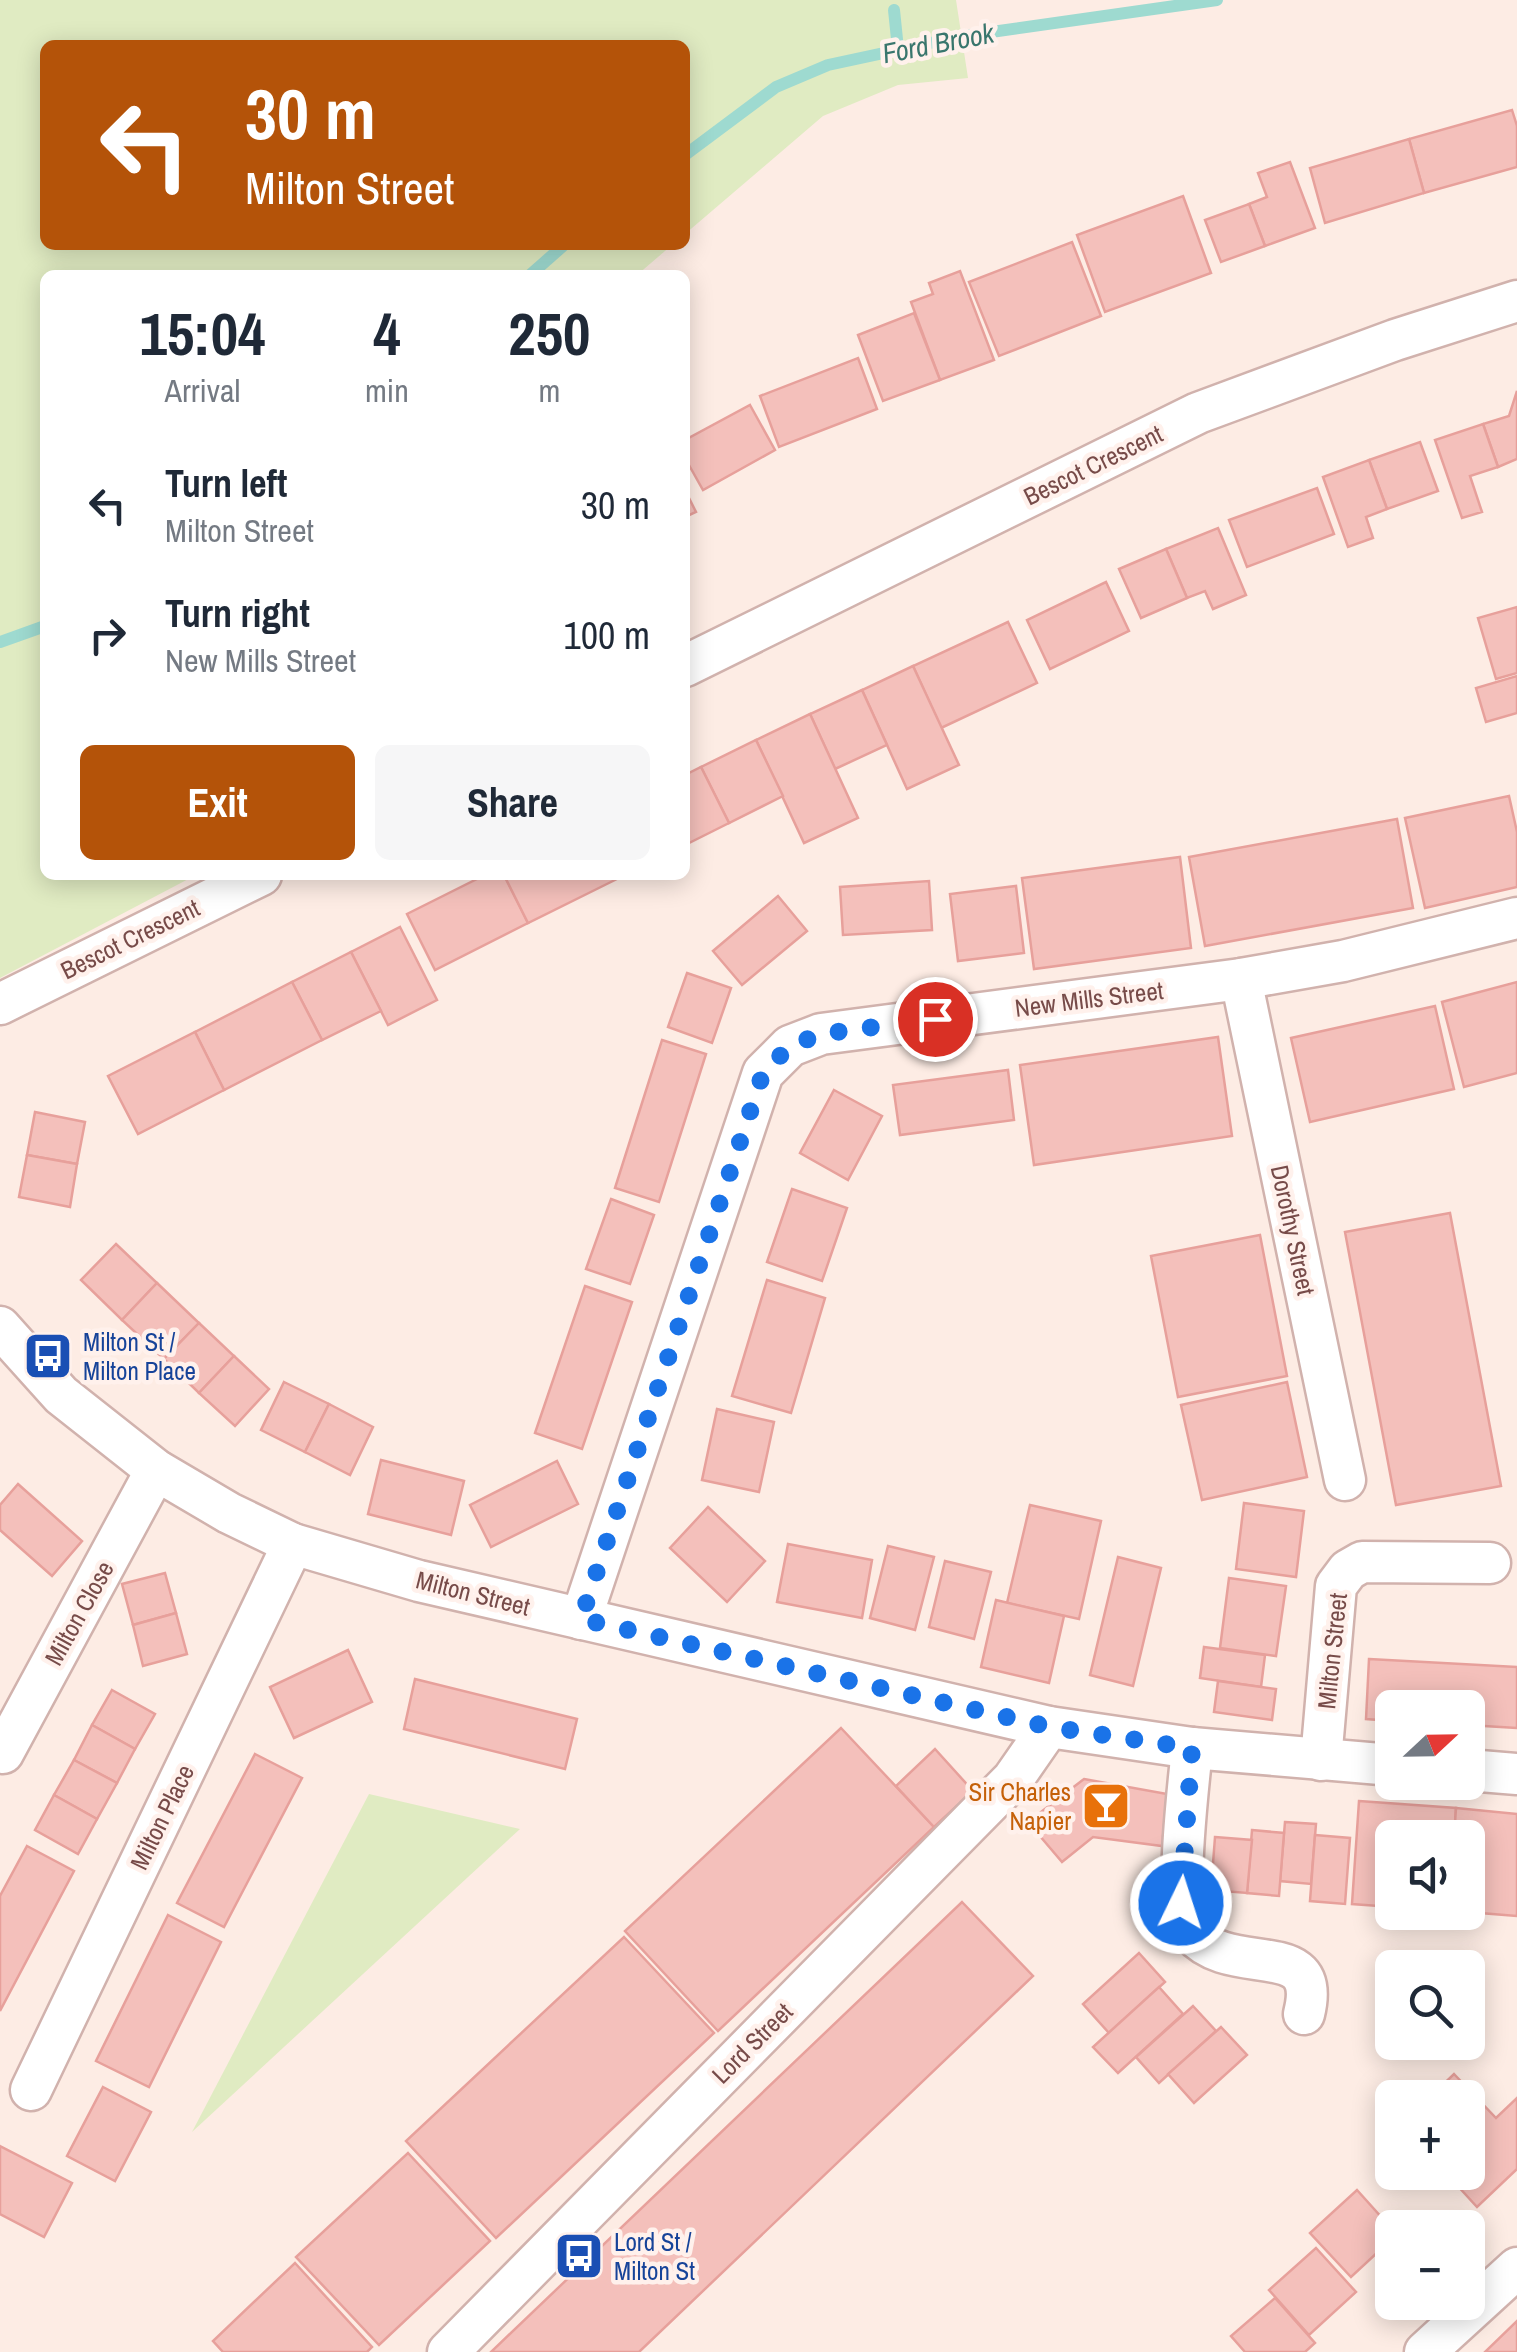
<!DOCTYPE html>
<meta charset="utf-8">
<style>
body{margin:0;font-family:"Archivo Narrow",sans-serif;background:#f6f6f7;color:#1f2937;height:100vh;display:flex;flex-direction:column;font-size:38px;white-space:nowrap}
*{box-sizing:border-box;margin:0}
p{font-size:32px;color:#747a83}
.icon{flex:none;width:55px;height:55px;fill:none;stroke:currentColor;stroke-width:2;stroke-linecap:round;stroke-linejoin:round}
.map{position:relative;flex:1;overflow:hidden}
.sheet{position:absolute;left:40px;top:270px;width:650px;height:610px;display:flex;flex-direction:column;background:#fff;border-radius:15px;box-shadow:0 5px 25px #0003}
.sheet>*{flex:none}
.top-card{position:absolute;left:40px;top:40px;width:650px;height:210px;border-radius:15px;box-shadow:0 5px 25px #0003;background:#b45309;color:#fff;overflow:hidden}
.needle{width:65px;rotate:68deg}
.controls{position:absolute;left:1375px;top:1690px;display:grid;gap:20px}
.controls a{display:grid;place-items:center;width:110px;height:110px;border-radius:15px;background:#fff;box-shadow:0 5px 25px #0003;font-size:50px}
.pin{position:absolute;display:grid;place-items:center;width:85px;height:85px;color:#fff;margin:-42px;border:5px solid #fff;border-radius:50%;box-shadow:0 2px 10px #0007}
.me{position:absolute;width:110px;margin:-55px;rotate:4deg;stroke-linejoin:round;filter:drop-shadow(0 0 8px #0008)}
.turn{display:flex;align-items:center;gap:35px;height:210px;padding:0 40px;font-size:45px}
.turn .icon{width:130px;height:130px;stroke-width:2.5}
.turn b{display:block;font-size:70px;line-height:85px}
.eta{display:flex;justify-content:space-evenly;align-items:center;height:170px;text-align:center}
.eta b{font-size:60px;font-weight:800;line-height:70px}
.button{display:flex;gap:20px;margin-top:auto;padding:20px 40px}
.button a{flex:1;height:115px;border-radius:15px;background:#b45309;color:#fff;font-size:40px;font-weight:800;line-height:115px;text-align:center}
.button a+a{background:#f6f6f7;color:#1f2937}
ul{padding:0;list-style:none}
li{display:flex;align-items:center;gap:30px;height:130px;padding:0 40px}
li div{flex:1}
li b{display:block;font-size:38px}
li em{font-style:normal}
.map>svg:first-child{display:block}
</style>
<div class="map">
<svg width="1517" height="2352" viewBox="0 0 1517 2352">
<rect width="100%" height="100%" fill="#fdece4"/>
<g fill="#e0ebc2">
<path d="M0 0H956L968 78 898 85 823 116 685 234V45H45V245H672L637 275H45V875H196L0 978Z"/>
<path d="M369 1794 520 1829 192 2132Z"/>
</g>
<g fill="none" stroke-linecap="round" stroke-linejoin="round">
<g stroke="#9edad0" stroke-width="12">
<path d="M894 10 898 49"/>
<path d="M685 155 776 87 828 65 963 36 1217 0"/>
<path d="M530 275 564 245"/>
<path d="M0 642 45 626"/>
</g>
</g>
<g fill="#f4c0bb" stroke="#e7a09b" stroke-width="2.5">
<path d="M1512 110 1517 126V167L1424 193 1409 139Z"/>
<path d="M1409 139 1424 193 1325 223 1310 168Z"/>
<path d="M1290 162 1315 228 1265 246 1249 204 1267 197 1258 173Z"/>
<path d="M1183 196 1211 273 1105 312 1077 235Z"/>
<path d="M1249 204 1265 246 1221 262 1205 220Z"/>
<path d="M1072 242 1101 316 999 356 969 282Z"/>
<path d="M960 271 994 360 940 380 911 302 933 294 929 283Z"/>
<path d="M914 313 940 380 883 401 858 335Z"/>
<path d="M858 358 877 409 779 447 760 396Z"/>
<path d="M1517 391V459L1498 467 1483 424 1509 416Z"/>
<path d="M750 405 775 450 703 490 685 458V440Z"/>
<path d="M1483 424 1498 467 1470 476 1482 512 1462 518 1435 440Z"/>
<path d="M1420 442 1438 491 1387 509 1369 460Z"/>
<path d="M1369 460 1387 509 1366 517 1373 538 1348 547 1323 477Z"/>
<path d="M1317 488 1334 534 1247 567 1229 520Z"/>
<path d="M685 490 696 512 685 517Z"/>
<path d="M1218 528 1246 595 1213 609 1205 591 1187 598 1166 549Z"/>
<path d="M1166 549 1187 598 1141 618 1119 569Z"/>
<path d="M1106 582 1129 631 1050 669 1027 620Z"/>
<path d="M1517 607V673L1496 679 1478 618Z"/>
<path d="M1008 622 1037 683 941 728 913 666Z"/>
<path d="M913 666 959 765 907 789 862 690Z"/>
<path d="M1517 676V713L1486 722 1476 688Z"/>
<path d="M862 690 887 745 835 769 810 714Z"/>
<path d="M810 714 858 818 804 843 756 740Z"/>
<path d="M756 740 783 796 729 823 701 767Z"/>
<path d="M701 767 729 823 685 845V775Z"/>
<path d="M1509 796 1517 832V887L1425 908 1405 818Z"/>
<path d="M1397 819 1413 908 1205 946 1189 857Z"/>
<path d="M1180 857 1191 948 1034 969 1022 878Z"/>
<path d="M485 875H504L528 923 435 970 407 914Z"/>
<path d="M504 875H625L528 923Z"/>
<path d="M929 881 932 930 843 935 840 887Z"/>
<path d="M1016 886 1024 953 958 961 950 894Z"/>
<path d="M778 896 807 931 742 985 713 951Z"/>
<path d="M400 927 437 1000 388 1025 351 952Z"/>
<path d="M351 952 381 1011 322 1040 292 982Z"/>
<path d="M687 973 731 988 712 1043 668 1027Z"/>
<path d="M292 982 322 1040 224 1090 195 1032Z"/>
<path d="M1517 982V1073L1464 1087 1442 1002Z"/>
<path d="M1435 1006 1454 1089 1310 1122 1291 1038Z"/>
<path d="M195 1032 224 1090 138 1134 108 1076Z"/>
<path d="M1218 1037 1232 1136 1034 1165 1020 1065Z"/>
<path d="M662 1040 706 1054 659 1202 615 1188Z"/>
<path d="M1008 1070 1014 1120 900 1135 893 1085Z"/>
<path d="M834 1090 882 1116 848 1180 800 1153Z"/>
<path d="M35 1112 85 1122 77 1164 27 1155Z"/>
<path d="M27 1155 77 1164 70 1207 19 1197Z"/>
<path d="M792 1189 847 1208 822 1281 767 1262Z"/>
<path d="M611 1199 654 1215 630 1284 586 1269Z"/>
<path d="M1450 1213 1501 1486 1396 1505 1345 1232Z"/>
<path d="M1260 1235 1287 1376 1178 1397 1151 1256Z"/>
<path d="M116 1244 157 1283 122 1320 81 1280Z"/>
<path d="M767 1280 825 1298 791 1413 732 1396Z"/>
<path d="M157 1283 199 1323 164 1359 122 1320Z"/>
<path d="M585 1286 632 1302 582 1449 535 1433Z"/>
<path d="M199 1323 234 1356 199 1393 164 1359Z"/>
<path d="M234 1356 269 1389 235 1426 199 1393Z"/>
<path d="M284 1382 329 1404 305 1452 261 1430Z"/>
<path d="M1287 1382 1307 1477 1202 1500 1181 1405Z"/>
<path d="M329 1404 373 1427 350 1475 305 1452Z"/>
<path d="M717 1409 774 1422 759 1492 702 1480Z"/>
<path d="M381 1460 464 1481 451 1535 368 1514Z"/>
<path d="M557 1461 578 1504 491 1547 470 1505Z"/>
<path d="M18 1484 82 1541 52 1576 0 1530V1505Z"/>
<path d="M1244 1503 1304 1511 1296 1577 1236 1569Z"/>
<path d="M1030 1505 1101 1521 1079 1619 1007 1603Z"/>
<path d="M708 1507 765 1561 727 1602 670 1548Z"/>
<path d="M788 1544 872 1560 862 1618 777 1602Z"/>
<path d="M888 1546 934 1557 915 1630 870 1618Z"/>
<path d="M1118 1557 1161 1568 1133 1686 1090 1675Z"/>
<path d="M945 1561 991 1572 974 1639 929 1627Z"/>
<path d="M165 1573 176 1613 133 1625 122 1584Z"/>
<path d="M1229 1578 1286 1586 1276 1656 1220 1648Z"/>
<path d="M996 1600 1064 1616 1049 1683 981 1667Z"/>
<path d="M176 1613 187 1654 143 1666 133 1625Z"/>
<path d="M1204 1647 1265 1655 1261 1687 1200 1678Z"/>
<path d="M348 1650 372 1702 294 1738 270 1687Z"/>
<path d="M1369 1659 1517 1667V1728L1468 1725V1708H1392V1721L1366 1719Z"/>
<path d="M415 1679 577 1719 565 1769 404 1729Z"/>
<path d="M1218 1681 1276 1689 1272 1720 1214 1712Z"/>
<path d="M112 1690 155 1714 135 1749 92 1725Z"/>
<path d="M92 1725 135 1749 117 1783 74 1760Z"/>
<path d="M841 1728 934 1827 718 2031 625 1931Z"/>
<path d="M935 1749 973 1791 934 1827 896 1786Z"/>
<path d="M255 1754 302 1778 224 1927 177 1903Z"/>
<path d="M74 1760 117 1783 97 1819 54 1795Z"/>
<path d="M1084 1779 1167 1794 1162 1846 1093 1837 1062 1862 1028 1822Z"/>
<path d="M54 1795 97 1819 78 1854 35 1830Z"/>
<path d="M1359 1801 1456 1808 1454 1838H1392V1907L1352 1904Z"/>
<path d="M1456 1808 1517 1814V1916L1468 1912V1838H1454Z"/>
<path d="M1285 1822 1316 1824 1311 1884 1280 1881Z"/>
<path d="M1252 1830 1284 1833 1279 1896 1247 1893Z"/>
<path d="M1315 1835 1350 1838 1345 1904 1310 1901Z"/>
<path d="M1215 1837 1252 1840 1247 1893 1211 1890Z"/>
<path d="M27 1846 74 1871 0 2011V1896Z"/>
<path d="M962 1902 1033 1976 639 2352H491Z"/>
<path d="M168 1915 221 1942 149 2087 96 2061Z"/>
<path d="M624 1937 714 2033 496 2238 406 2141Z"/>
<path d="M1139 1953 1165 1982 1109 2033 1083 2004Z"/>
<path d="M1159 1987 1183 2014 1118 2073 1093 2047Z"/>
<path d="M1193 2006 1216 2031 1159 2083 1136 2057Z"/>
<path d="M1221 2027 1247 2055 1194 2103 1168 2074Z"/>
<path d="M1454 2074 1496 2118 1517 2098V2169L1477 2207 1445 2172H1468V2098H1429Z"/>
<path d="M103 2087 151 2112 115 2181 67 2156Z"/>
<path d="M0 2146 72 2183 44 2237 0 2214Z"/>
<path d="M408 2153 490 2241 379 2345 296 2257Z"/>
<path d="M1357 2190 1392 2229V2239L1351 2277 1310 2233Z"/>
<path d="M1316 2248 1356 2292 1309 2335 1269 2290Z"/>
<path d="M295 2263 372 2347 367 2352H223L213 2341Z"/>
<path d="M1275 2298 1315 2343 1305 2352H1245L1231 2336Z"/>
<path d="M1517 2321V2352H1485Z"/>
</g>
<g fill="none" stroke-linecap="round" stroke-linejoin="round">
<g stroke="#d1b2ad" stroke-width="45">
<g id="street">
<path d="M685 666 1198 413 1395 340 1517 301"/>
<path d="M1241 979 1345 1480"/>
<path d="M0 1004 261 875"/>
<path d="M0 1327 61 1395 156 1470 229 1513 293 1544 419 1581 1049 1727 1192 1748 1392 1765"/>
<path d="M581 1619 763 1073 790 1046 821 1034 1241 979 1343 961 1517 918"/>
<path d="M1192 1748C1189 1783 1172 1910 1192 1933 1232 1980 1324 1934 1304 2014"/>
<path d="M0 1751 3 1753 156 1470"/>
<path d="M1321 1760 1336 1586 1348 1570 1362 1562 1490 1563"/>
<path d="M1468 1770 1517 1774"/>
<path d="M31 2090 293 1544"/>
<path d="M448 2352 1013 1779 1049 1727"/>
<path d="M1425 2352 1517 2268"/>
</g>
</g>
<use href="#street" stroke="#fff" stroke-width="40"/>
</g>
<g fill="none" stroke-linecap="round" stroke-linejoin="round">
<path stroke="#1a73e8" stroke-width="18" stroke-dasharray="0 32.4" d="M935 1019 821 1034 790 1046 763 1073 581 1619 1050 1727 1192 1748 1181 1903"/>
</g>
<defs>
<g id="bus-square" transform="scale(2.5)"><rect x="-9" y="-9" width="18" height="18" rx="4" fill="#1a4fb4" stroke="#fff1ec"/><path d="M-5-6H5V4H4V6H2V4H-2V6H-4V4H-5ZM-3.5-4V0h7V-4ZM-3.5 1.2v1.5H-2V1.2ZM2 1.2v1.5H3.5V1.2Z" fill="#fff"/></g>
<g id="bar-square" transform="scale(2.5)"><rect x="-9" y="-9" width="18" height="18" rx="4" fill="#e8710a" stroke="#fff1ec"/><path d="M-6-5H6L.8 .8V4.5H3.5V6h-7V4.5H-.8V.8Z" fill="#fff"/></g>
</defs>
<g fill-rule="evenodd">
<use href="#bus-square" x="48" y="1356"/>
<use href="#bar-square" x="1106" y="1806"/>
<use href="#bus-square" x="579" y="2256"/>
</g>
<g text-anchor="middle" stroke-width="9" stroke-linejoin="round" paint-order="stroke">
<g font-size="25" fill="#774b49" stroke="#fff1ec">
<text transform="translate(1093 465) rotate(-26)" y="9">Bescot Crescent</text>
<text transform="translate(130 939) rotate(-26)" y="9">Bescot Crescent</text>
<text transform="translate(1089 999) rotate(-7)" y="9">New Mills Street</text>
<text transform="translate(1293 1230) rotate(78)" y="9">Dorothy Street</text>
<text transform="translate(473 1593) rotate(14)" y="9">Milton Street</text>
<text transform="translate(79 1613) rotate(-61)" y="9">Milton Close</text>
<text transform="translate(1332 1651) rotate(-84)" y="9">Milton Street</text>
<text transform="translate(162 1817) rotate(-64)" y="9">Milton Place</text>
<text transform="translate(752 2043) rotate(-45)" y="9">Lord Street</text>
</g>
<g font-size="25" fill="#164399" stroke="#fff1ec" text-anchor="start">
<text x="83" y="1351">Milton St /<tspan x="83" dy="29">Milton Place</tspan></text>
<text x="614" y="2251">Lord St /<tspan x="614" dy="29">Milton St</tspan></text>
</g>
<g font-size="25" fill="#c56008" stroke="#fff1ec" text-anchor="end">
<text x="1071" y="1801">Sir Charles<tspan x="1071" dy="29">Napier</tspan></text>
</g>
<g font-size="28" font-style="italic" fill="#39766d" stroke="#fff1ec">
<text transform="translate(938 43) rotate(-11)" y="10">Ford Brook</text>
</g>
</g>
</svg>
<div class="controls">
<a><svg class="needle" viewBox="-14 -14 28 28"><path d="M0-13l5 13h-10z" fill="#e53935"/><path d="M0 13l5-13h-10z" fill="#747a83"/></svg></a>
<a><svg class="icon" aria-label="sound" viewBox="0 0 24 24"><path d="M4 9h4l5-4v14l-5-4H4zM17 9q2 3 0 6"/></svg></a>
<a><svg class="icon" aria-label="search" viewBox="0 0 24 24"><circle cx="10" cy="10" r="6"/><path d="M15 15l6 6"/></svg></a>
<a>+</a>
<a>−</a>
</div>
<div class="pin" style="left:935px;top:1019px;background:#d93025"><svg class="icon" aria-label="arrive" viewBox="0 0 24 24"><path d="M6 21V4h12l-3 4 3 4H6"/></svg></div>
<svg class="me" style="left:1181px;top:1903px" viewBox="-20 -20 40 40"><circle r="17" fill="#1a73e8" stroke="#fff" stroke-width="3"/><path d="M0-11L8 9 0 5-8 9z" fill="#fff"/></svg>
<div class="top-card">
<div class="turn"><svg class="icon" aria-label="left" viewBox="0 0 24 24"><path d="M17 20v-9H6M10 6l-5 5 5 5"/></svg><div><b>30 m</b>Milton Street</div></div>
</div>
<section class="sheet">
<div class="eta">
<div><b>15:04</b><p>Arrival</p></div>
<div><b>4</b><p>min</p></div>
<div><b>250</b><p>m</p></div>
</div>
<ul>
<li><svg class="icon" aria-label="left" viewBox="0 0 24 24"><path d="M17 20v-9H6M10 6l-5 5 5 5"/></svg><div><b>Turn left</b><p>Milton Street</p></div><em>30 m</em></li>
<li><svg class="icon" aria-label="right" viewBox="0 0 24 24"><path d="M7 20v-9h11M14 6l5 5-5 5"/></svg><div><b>Turn right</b><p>New Mills Street</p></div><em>100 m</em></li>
</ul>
<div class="button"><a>Exit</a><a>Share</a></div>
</section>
</div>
